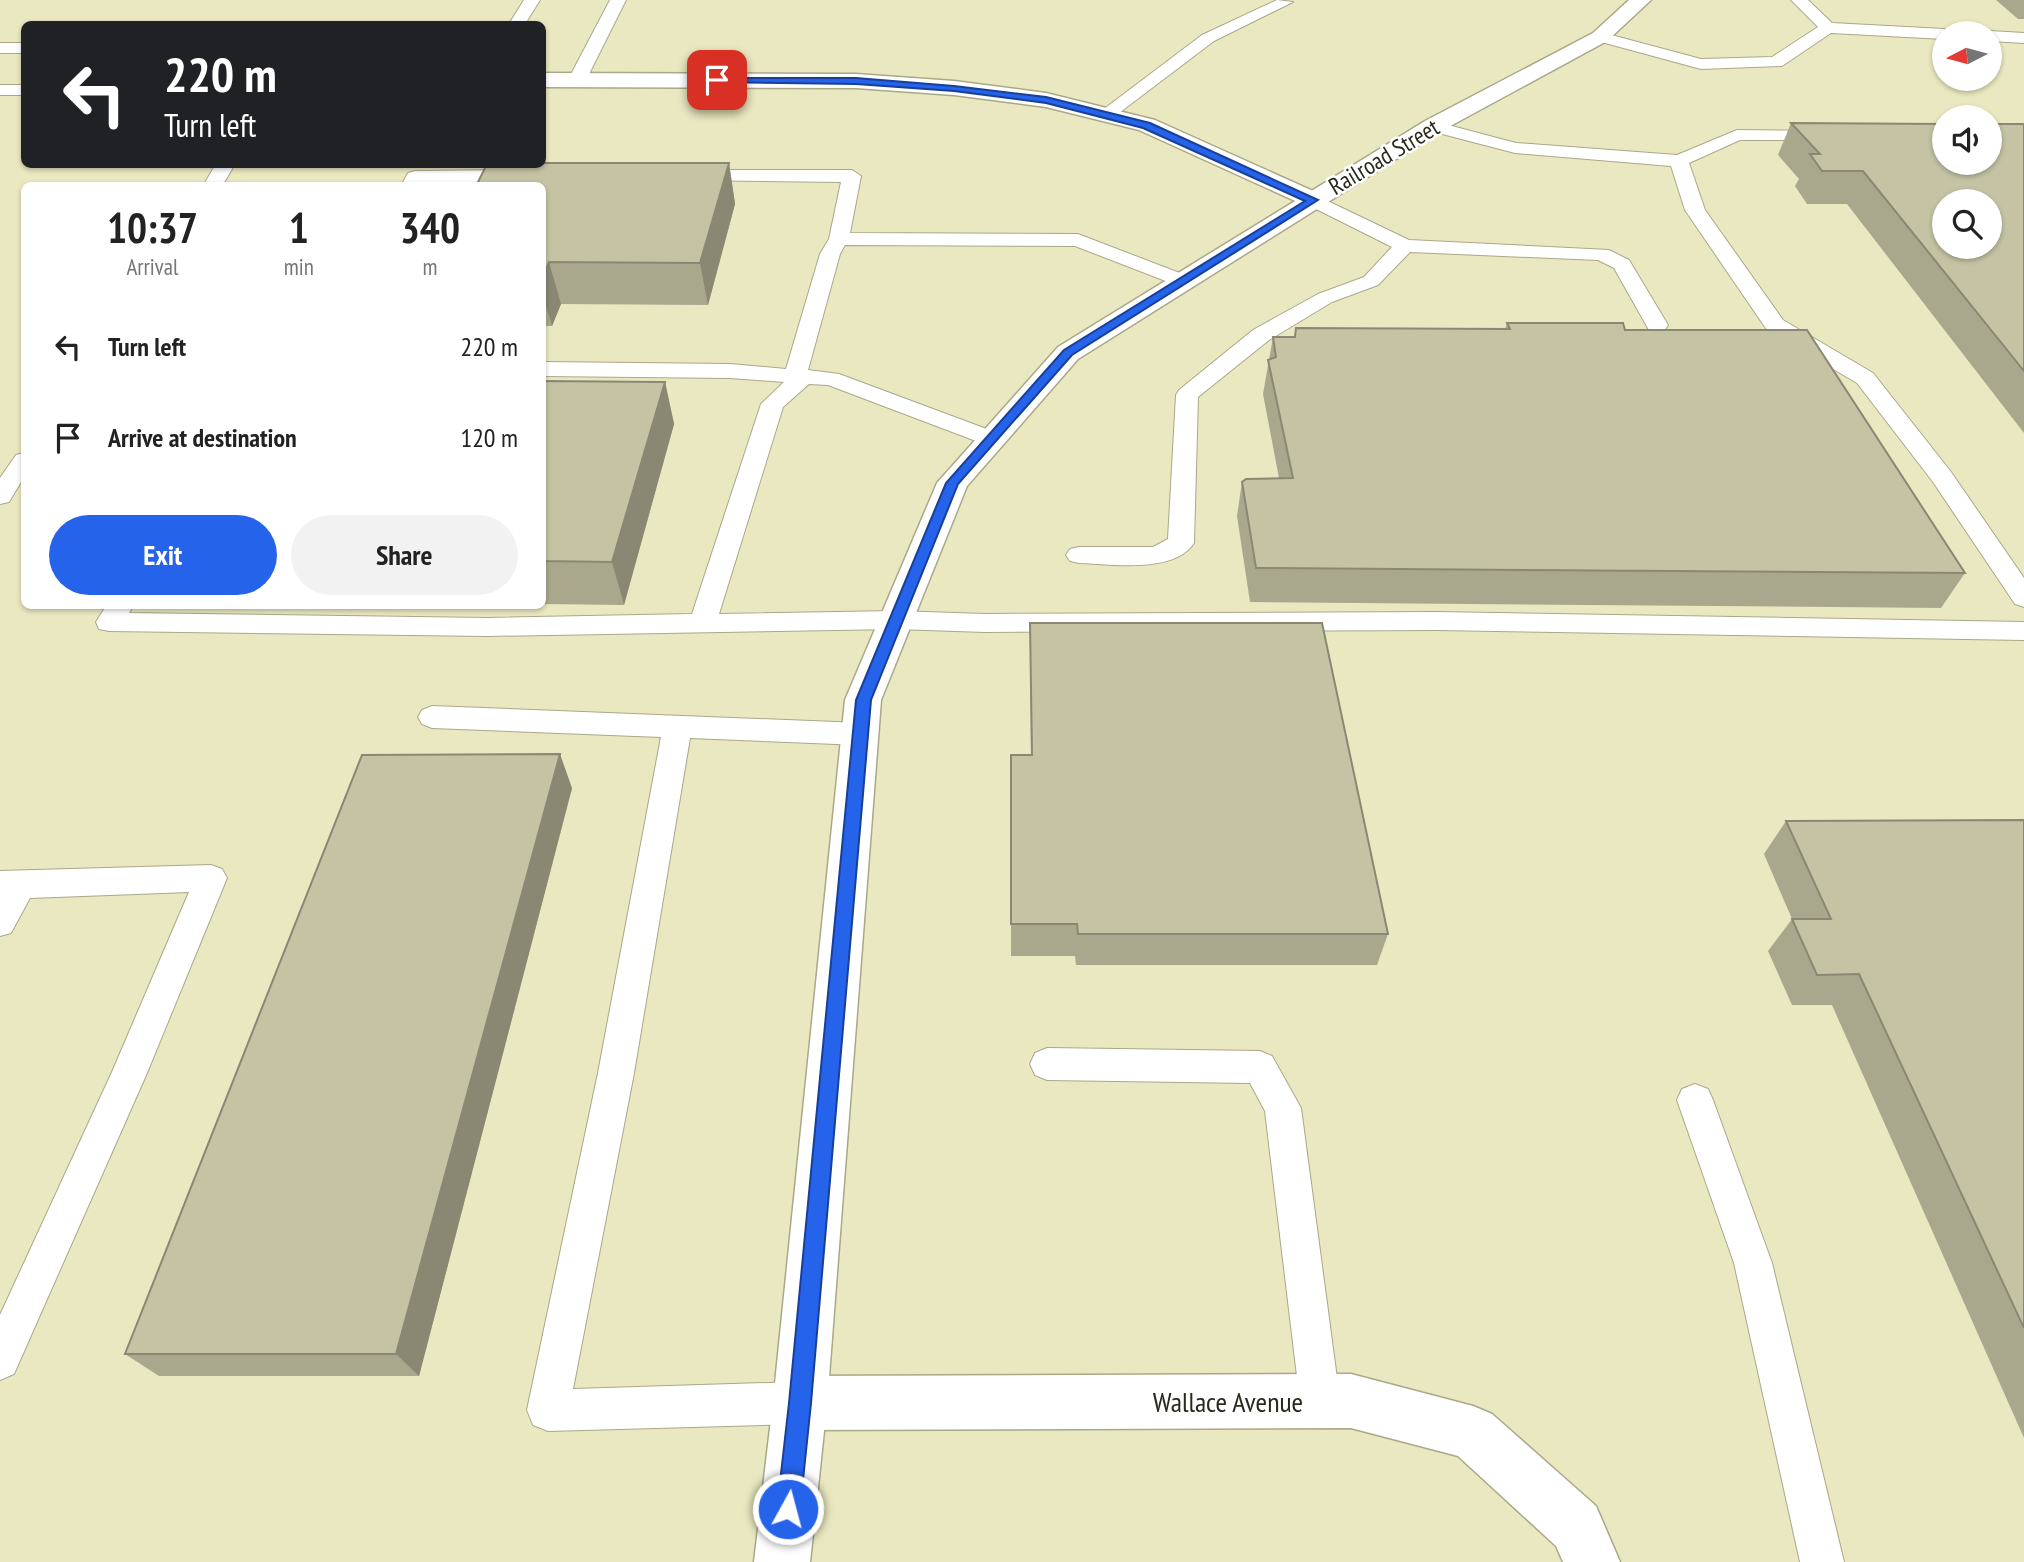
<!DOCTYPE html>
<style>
body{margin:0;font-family:"PT Sans Narrow",sans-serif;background:#f2f2f2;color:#222;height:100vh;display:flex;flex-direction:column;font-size:26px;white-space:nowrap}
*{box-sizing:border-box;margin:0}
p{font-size:23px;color:#767676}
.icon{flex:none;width:38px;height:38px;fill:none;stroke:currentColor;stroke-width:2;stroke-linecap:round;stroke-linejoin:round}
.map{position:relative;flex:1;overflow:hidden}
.sheet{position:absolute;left:21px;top:182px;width:525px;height:427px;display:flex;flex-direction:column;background:#fff;border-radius:10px;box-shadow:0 2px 5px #0004}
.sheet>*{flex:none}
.guide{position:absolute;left:21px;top:21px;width:525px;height:147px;border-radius:10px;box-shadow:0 2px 5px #0004;background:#202124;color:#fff;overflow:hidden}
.needle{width:46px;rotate:264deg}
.controls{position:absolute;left:1932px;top:21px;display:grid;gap:14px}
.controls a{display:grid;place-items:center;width:70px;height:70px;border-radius:50%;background:#fff;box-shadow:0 2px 5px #0004;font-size:35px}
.pin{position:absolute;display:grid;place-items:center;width:60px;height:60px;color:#fff;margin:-30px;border-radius:14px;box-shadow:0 4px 10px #0006}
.me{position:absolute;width:77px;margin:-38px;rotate:7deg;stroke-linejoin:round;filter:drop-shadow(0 0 5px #0008)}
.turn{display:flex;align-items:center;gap:24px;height:147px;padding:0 28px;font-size:32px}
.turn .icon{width:91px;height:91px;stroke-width:2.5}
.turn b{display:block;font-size:49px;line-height:60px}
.eta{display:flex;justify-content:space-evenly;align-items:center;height:119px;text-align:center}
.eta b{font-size:42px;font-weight:700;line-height:49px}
.cta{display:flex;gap:14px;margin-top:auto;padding:14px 28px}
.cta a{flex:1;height:80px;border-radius:42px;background:#2563eb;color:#fff;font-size:28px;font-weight:700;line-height:80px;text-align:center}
.cta a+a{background:#f2f2f2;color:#222}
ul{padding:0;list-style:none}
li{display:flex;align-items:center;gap:21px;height:91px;padding:0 28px}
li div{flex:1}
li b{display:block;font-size:26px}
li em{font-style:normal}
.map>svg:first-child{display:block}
</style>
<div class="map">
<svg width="2024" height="1562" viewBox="0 0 2024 1562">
<rect width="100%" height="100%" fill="#f3f2d1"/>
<path fill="#eae8c0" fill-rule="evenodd" d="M0 0H2024V1562H0ZM24 24H542V164H24ZM1944 33H1990V79H1944ZM1944 117H1990V163H1944ZM24 186H542V606H24ZM1944 201H1990V247H1944Z"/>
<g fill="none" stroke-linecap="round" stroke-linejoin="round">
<g stroke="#a9a889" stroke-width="2">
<g id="lane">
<path d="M524 0H540L525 24H509Z"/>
<path d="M610 0H626L586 80 577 85 571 84 568 80Z"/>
<path d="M1277 0 1293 2 1214 41 1111 119H1099L1096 115 1202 35Z"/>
<path d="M1791 0H1808L1832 23 1944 29 1952 33H1944V39L1831 33 1782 66 1701 69 1594 40 1592 37 1600 32 1701 59 1772 57 1818 27Z"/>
<path d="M1990 31 2024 33V43L1990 41V33H1984Z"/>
<rect x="0" y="43" width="24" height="10"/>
<rect x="0" y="85" width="24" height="10"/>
<path d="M1433 121 1516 143 1677 155 1737 130 1831 131 1834 135 1825 140H1740L1689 163 1705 210 1783 320 1873 373 1951 472 2024 578V607L2015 604 1933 482 1857 383 1767 330 1685 210 1671 166 1515 153 1427 130 1424 126 1427 122Z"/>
<path d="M216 164H235L222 186H203Z"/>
<path d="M520 170 529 176 527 180 401 186 408 173 415 171Z"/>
<path d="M692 170H852L861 176 850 233 1078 234 1190 277 1193 281 1190 285H1176L1075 246 845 245 840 254 808 370 839 374 1000 434 1004 439 1000 444H984L828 385 809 384 783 407 719 614 896 611 985 614 1437 612 2024 622V640L1437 630 985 632 896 629 488 636 109 631 99 629 96 622 106 606H133L129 613 488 618 692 614 761 404 784 382 730 378 542 376V362L730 364 786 369 820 254 829 239 841 182 685 180 683 176Z"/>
<path d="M1313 194 1409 240 1609 250 1629 260 1668 325 1665 330H1649L1614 268 1598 260 1410 252 1378 285 1332 302 1269 340 1198 397 1194 543C1174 574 1111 564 1079 563L1070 561 1066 555 1070 549 1079 547H1153L1168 539 1176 395 1179 390 1253 330 1318 294 1364 277 1392 247 1306 204 1303 200Z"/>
<path d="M24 453V477L9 502 0 504V478L16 455Z"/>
<path d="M432 706 861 723 871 726 875 734 871 742 861 745 690 738 634 1073 573 1389 800 1382 814 1389 821 1403 814 1417 800 1424 548 1431 533 1425 527 1410 598 1073 661 737 432 728 422 724 418 717 422 710Z"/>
<path d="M211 865 222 869 227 878 147 1073 14 1374 0 1380V1315L112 1072 189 892 30 898 11 933 0 936V871Z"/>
<path d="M1047 1048 1260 1051 1272 1056 1301 1108 1340 1401 1334 1415 1320 1421 1306 1415 1300 1401 1265 1111 1250 1083 1047 1080 1035 1075 1030 1064 1035 1053Z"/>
<path d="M1695 1084 1708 1089 1713 1100 1772 1263 1844 1562H1800L1734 1263 1677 1100 1682 1089Z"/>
</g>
</g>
<g stroke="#a9a889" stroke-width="3">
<g id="street">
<path d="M542 73 856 74 954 81 1046 93 1155 120 1322 195 1325 200 1322 205 1313 207 1304 205 1139 130 1046 107 954 95 856 88 542 87Z"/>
<path d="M1351 1374 1473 1406 1492 1414 1596 1506 1620 1562H1563L1556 1546 1458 1456 1351 1428 800 1430 781 1422 773 1403 781 1384 800 1376Z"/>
</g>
</g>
<g stroke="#a9a889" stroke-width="3">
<path id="secondary" d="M1629 0H1651L1607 41 1441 131 1078 359 967 486 881 700 827 1403 810 1562H754L773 1403 845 700 937 483 1058 347 1425 121 1593 33Z"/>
</g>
<use href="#lane" fill="#fff" fill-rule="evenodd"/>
<use href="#street" fill="#fff" fill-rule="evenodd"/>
<use href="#secondary" fill="#fff" fill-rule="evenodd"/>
</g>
<g fill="#a9a88d">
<path d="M1996 0H2024V19H2018Z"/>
<path d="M1791 123 2024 124V433L1847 204H1807L1795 186 1799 179 1778 155Z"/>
<path d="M729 163 735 204 708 305 561 304 552 326H542V186Z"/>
<path d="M1507 323 1625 330 1965 573 1941 608 1250 602 1237 516 1242 482 1279 478 1263 394 1273 337H1294L1296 328 1505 329Z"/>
<path d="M542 381 665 382 674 424 624 605 542 604Z"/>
<path d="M1030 623 1388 934 1377 965H1076L1075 956H1011V755H1031Z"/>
<path d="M572 788 419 1376H159L125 1354Z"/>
<path d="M2024 820V1438L1832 1005H1792L1768 951 1792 919 1764 854 1786 821Z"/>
</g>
<g fill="#8a8873">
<path d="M729 163 735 204 708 305 700 263Z"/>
<path d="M549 262 561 304 552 326 542 292V279Z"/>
<path d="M665 382 674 424 624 605 612 562Z"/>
<path d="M560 754 572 788 419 1376 396 1354Z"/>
</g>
<g fill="#c5c3a4" stroke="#8a8873" stroke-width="2" fill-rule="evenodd">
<path d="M1791 123 1944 124V163H1990V124H2024V371L1863 171H1822L1810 154H1820ZM1944 201H1990V247H1944Z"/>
<path d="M542 163H729L700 263 549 262 542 279V186H476L487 164H542Z"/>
<path d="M1507 323H1623L1625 330H1807L1965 573 1256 568 1242 482 1246 479 1293 478 1268 360 1276 357 1273 337H1295L1296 328 1510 329Z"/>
<path d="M542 381 665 382 612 562 542 561Z"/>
<path d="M1030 623H1322L1388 934H1078L1077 924H1011V755H1032Z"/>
<path d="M560 754 396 1354H125L362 755Z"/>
<path d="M2024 820V1328L1859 974 1817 975 1792 919H1831L1786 821Z"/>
</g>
<path fill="#2563eb" stroke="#184099" stroke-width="2" d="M717 78H856L954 86 1046 97 1150 123 1318 200 1072 355 958 484 871 700 811 1403 800 1509 796 1517 788 1521 780 1517 777 1509 789 1403 856 700 946 483 1064 350 1305 201 1143 128 1046 103 954 91 856 84 713 82 712 80Z"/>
<g text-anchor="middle" stroke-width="5" stroke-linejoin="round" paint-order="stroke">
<g font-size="24" fill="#29291d" stroke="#fff">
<text transform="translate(1384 157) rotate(-31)" y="8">Railroad Street</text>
</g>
<g font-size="28" fill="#29291d" stroke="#fff">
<text x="1228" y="1412">Wallace Avenue</text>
</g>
</g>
</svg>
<div class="controls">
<a><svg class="needle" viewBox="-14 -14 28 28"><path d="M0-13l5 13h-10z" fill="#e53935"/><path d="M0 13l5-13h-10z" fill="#767676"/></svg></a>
<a><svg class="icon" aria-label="sound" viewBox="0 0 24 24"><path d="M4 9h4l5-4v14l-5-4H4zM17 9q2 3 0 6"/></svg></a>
<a><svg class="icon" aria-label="search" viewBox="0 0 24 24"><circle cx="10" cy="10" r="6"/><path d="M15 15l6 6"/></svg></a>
</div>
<div class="pin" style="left:717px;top:80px;background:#d93025"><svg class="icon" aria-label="arrive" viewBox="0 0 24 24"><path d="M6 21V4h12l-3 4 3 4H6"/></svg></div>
<svg class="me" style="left:788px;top:1509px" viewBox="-20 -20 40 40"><circle r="17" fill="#2563eb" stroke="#fff" stroke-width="3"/><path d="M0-11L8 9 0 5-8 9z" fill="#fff"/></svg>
<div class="guide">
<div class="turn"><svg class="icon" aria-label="left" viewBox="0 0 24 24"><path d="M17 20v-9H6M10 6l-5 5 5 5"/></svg><div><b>220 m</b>Turn left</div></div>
</div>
<section class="sheet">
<div class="eta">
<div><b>10:37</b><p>Arrival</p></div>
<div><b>1</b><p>min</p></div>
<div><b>340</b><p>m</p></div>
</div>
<ul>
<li><svg class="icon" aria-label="left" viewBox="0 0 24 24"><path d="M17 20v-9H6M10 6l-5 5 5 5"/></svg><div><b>Turn left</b></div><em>220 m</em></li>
<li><svg class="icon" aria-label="arrive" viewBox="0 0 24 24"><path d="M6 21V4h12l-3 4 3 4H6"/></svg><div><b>Arrive at destination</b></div><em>120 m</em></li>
</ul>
<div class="cta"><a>Exit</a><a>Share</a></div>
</section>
</div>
